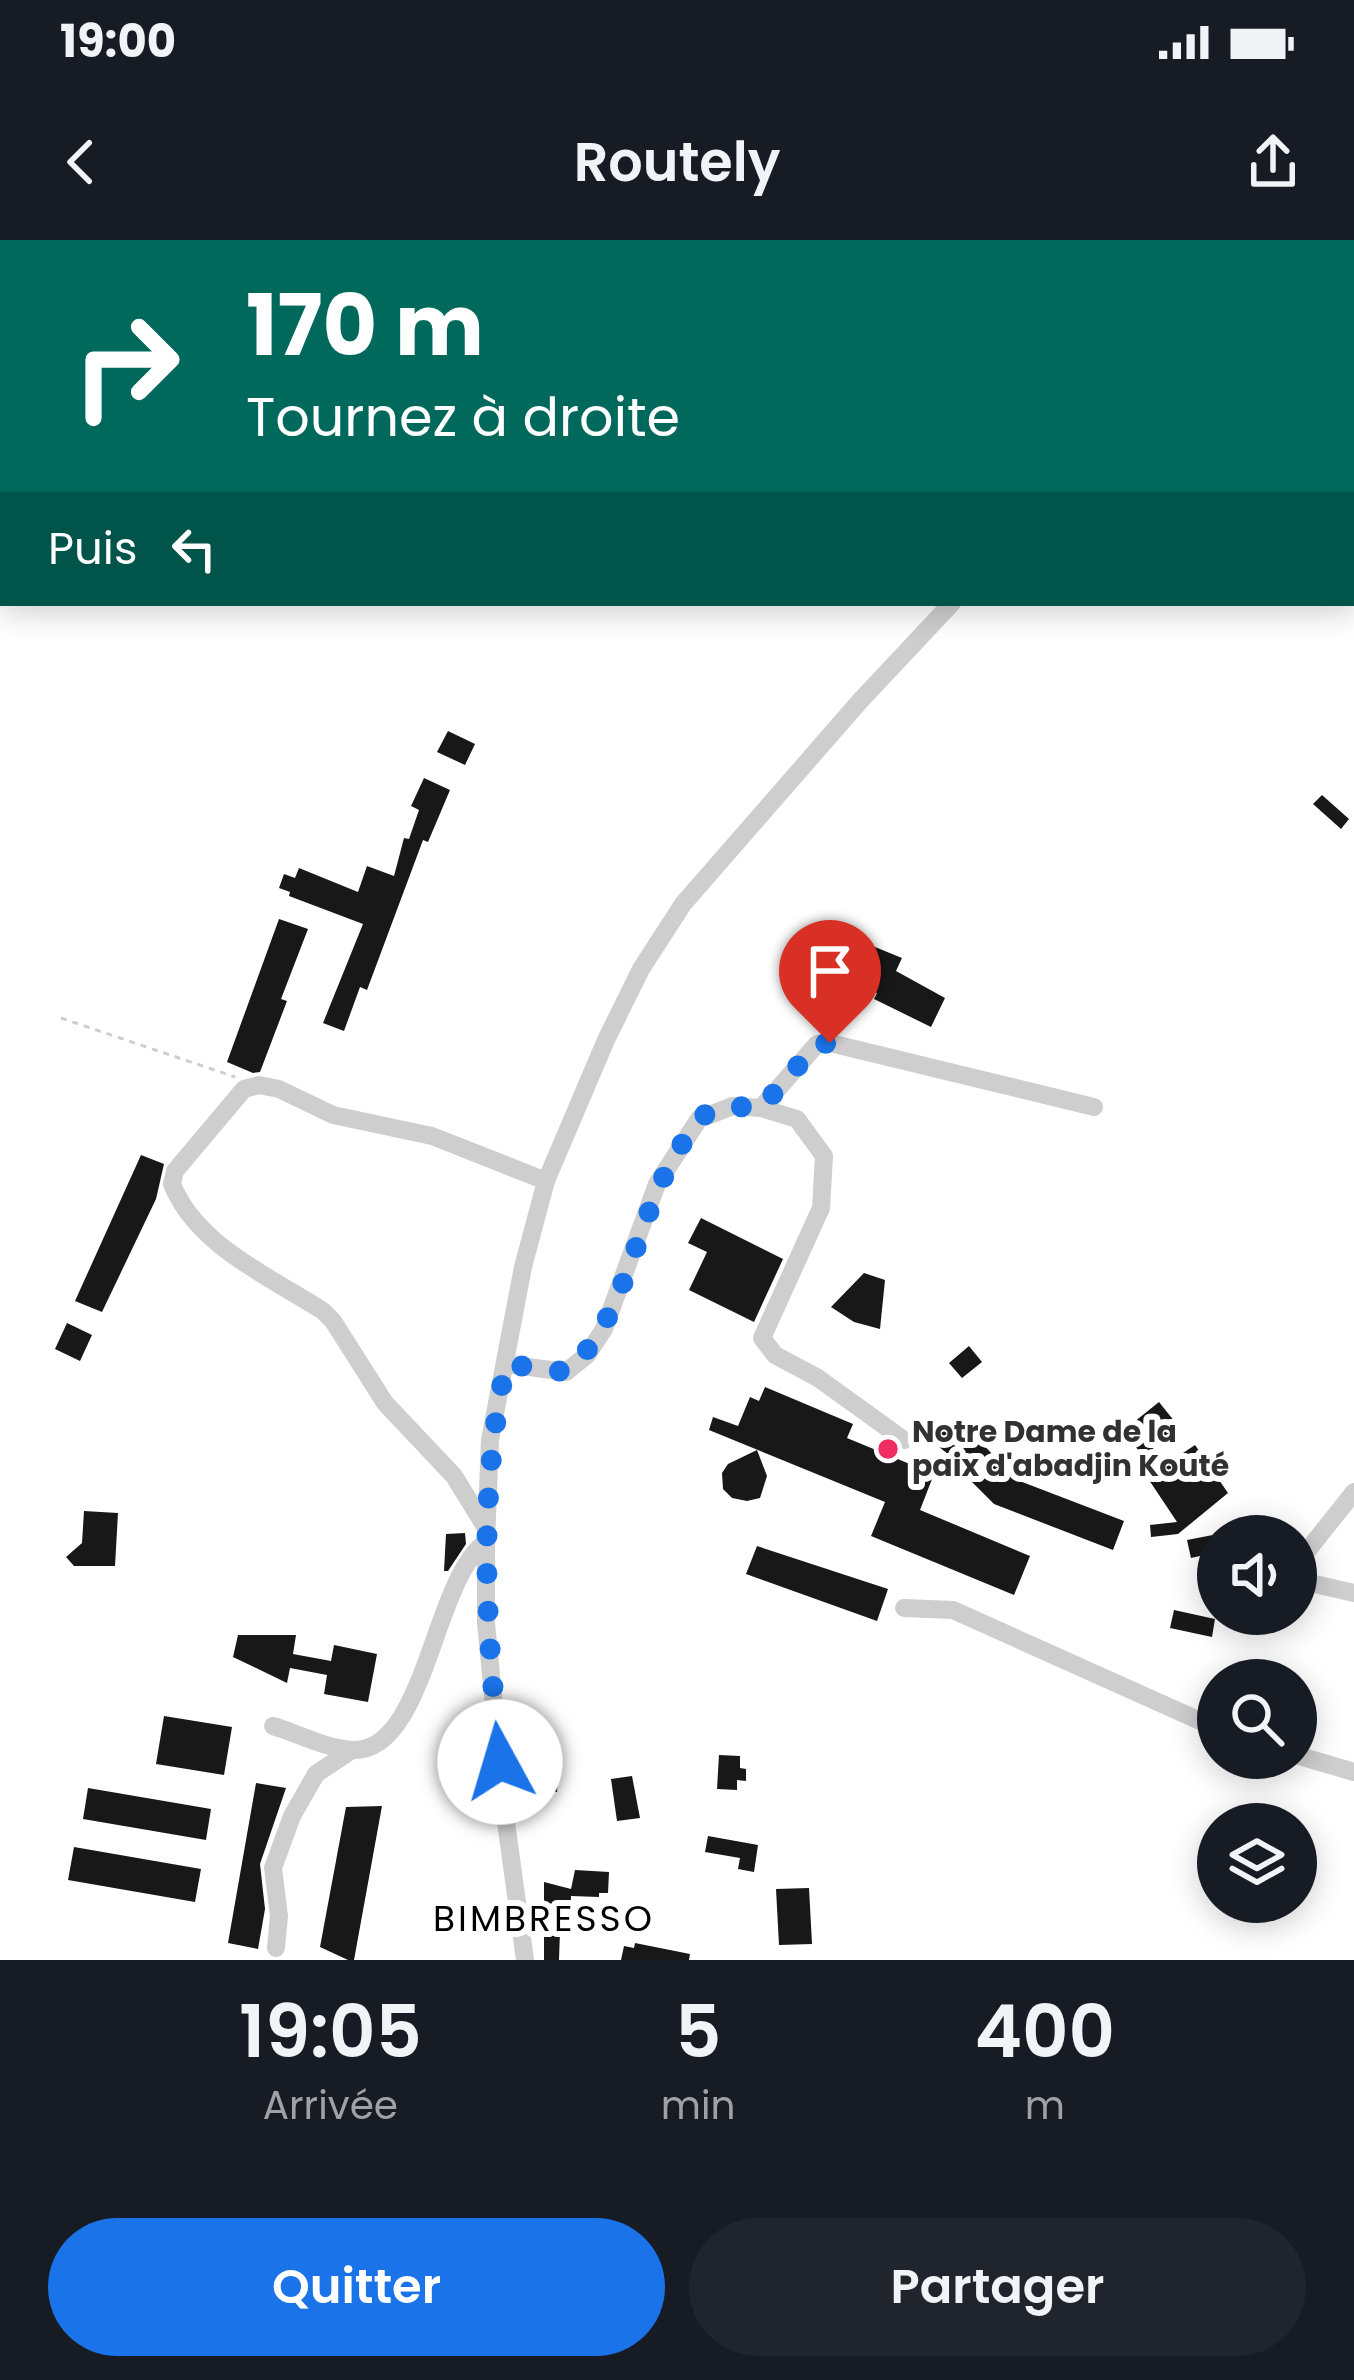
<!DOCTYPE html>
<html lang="fr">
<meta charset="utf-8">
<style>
body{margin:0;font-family:Poppins,sans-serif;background:#20242c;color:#f1f3f6;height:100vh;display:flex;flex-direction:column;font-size:45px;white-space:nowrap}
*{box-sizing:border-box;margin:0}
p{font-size:39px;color:#9ea1a6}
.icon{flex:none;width:66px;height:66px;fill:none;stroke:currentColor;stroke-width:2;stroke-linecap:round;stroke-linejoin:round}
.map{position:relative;height:1720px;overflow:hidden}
.drawer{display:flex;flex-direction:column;background:#171b24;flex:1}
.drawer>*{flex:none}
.guide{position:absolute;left:0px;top:0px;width:1356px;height:366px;box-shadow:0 6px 30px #0003;background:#00695c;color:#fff;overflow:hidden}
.buttons{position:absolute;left:1197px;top:1275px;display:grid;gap:24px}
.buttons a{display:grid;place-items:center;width:120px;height:120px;border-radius:50%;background:#171b24;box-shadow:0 6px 30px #0003;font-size:60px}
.pin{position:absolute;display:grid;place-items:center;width:102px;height:102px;color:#fff;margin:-123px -51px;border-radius:50% 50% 50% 0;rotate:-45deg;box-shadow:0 0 12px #0007}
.pin .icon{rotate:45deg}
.me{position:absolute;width:132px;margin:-66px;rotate:354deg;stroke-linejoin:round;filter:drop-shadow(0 0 9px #0008)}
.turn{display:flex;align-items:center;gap:42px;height:252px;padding:0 48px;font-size:54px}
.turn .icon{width:156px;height:156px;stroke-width:2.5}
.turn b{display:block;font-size:84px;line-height:102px}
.then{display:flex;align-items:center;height:114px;padding:0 48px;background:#0003;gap:24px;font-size:45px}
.eta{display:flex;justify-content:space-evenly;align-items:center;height:204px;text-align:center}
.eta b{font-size:72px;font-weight:600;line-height:84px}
.primary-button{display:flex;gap:24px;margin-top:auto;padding:24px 48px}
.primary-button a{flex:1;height:138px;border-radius:72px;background:#1a73e8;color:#fff;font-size:48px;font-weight:600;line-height:138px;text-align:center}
.primary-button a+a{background:#20242c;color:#f1f3f6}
.status{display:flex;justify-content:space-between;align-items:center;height:84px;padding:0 60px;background:#171b24;direction:ltr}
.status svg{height:33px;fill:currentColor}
header{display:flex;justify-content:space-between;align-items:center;height:156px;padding:0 48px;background:#171b24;font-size:54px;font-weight:600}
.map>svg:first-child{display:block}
</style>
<div class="status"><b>19:00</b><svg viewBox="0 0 49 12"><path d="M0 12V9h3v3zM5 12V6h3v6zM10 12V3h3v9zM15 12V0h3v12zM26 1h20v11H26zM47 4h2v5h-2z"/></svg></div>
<header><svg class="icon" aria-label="back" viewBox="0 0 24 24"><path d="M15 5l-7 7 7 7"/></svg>Routely<svg class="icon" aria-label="share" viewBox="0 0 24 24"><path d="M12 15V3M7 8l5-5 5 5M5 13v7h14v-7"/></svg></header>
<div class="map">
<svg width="1354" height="1720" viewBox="0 0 1354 1720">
<rect width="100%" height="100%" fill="#fff"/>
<g fill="#181818">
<path d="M448 491 475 504 465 525 437 512Z"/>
<path d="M424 538 450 550 428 602 423 600 367 750 360 747 344 791 323 783 363 684 289 656 290 652 279 648 284 634 295 638 299 628 358 652 367 626 394 636 404 598 409 599 419 570 411 566Z"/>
<path d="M1322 555 1349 579 1341 589 1313 564Z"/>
<path d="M279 679 308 689 281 759 287 761 260 832 253 833 227 822Z"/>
<path d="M870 705 902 718 896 731 945 758 931 787 874 759 877 753 855 743Z"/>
<path d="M141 915 164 924 156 959 102 1072 75 1061Z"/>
<path d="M701 978 783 1019 754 1082 689 1050 707 1012 688 1003Z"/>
<path d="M864 1033 885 1040 880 1089 854 1082 831 1067Z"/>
<path d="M67 1083 92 1095 80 1121 55 1109Z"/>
<path d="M969 1106 982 1122 962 1138 949 1123Z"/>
<path d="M765 1147 853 1184 847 1198 934 1234 920 1270 1030 1316 1014 1355 871 1296 885 1262 709 1190 713 1177 738 1186 750 1157 759 1161Z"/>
<path d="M1159 1162 1179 1187 1143 1217 1124 1190Z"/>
<path d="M940 1185 966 1205 975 1196 1017 1240 1124 1281 1113 1310 994 1264 950 1220 953 1218 929 1199Z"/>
<path d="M1195 1205 1228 1253 1178 1294 1151 1297 1150 1285 1177 1282 1147 1237Z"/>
<path d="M757 1210 767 1236 760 1258 747 1261 732 1258 723 1249 722 1233 728 1224Z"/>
<path d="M84 1271 118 1273 115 1326H74L66 1317 82 1303Z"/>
<path d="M465 1293 466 1304 448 1331H444L446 1294Z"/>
<path d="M1218 1294V1312L1191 1318 1187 1300Z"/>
<path d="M757 1306 888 1349 877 1381 746 1334Z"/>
<path d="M1174 1370 1215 1379 1212 1397 1170 1388Z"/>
<path d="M238 1395H296L293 1414 331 1421 334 1405 377 1414 368 1462 324 1454 327 1435 290 1428 287 1443 233 1417Z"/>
<path d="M164 1476 232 1487 224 1535 156 1524Z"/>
<path d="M719 1515 740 1516V1528L746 1529V1541L737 1540V1550L717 1549Z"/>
<path d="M535 1518H546L549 1533 558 1536 557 1552H534Z"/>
<path d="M632 1536 640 1578 617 1581 611 1539Z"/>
<path d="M256 1543 286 1548 260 1624 265 1669 258 1709 228 1703Z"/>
<path d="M88 1548 211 1569 206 1600 83 1579Z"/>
<path d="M382 1566 354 1720H348L320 1707 346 1567Z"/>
<path d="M708 1596 758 1605 754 1632 738 1629 740 1618 705 1612Z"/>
<path d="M74 1607 201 1629 195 1662 68 1640Z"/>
<path d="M575 1630 609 1632 608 1653H599V1657L571 1656 570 1691H560L559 1720H544V1642L571 1649Z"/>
<path d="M809 1648 812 1704 779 1705 776 1649Z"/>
<path d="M635 1703 690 1714 689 1720H621L624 1706 634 1708Z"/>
</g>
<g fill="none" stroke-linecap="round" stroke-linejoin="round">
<path stroke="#cecece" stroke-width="3" stroke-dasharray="6 6" stroke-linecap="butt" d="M61 778 235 837"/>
<g stroke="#cecece" stroke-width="18">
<path d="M1132 3 1133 0"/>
<path d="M1276 3 1279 0"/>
<path d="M761 868 817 804 830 803 1094 867"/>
<path d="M506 1124 566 1132 587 1115 604 1089 657 944 699 879 733 866 761 868 797 879 824 916 821 968 762 1098 775 1115 818 1138 904 1200"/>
<path d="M486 1288 454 1236 385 1163 333 1081 323 1071C270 1037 196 1005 172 944L175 931 244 849 259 845 279 849 333 875 432 896 546 941"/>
<path d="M1296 1330 1300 1320 1354 1252"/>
<path d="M1296 1331 1297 1340 1354 1353"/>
<path d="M904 1368 953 1370 1218 1489"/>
<path d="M273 1486C297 1493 327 1509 353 1510 426 1512 433 1339 486 1302"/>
<path d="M1296 1515 1354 1532"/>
<path d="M276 1708 279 1676 273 1628 292 1576 316 1534 352 1510"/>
<path d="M525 1720 504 1568 486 1383V1302L490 1200 523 1027 546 941 606 800 641 729 683 664 860 461 952 363"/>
</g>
</g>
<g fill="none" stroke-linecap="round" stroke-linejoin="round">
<path stroke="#1a73e8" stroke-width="21" stroke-dasharray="0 37.8" d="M500 1522C486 1383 477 1262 506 1124L566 1132C627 1081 635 979 678 911 684 902 690 886 699 879 715 865 741 866 761 868L817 804 830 803"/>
</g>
<circle fill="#ef2d63" stroke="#fff" stroke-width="4.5" cx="888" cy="1209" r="12"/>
<g text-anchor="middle" stroke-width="12" stroke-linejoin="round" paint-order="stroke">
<g font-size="30" font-weight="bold" fill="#313131" stroke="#fff" text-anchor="start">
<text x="912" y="1202">Notre Dame de la<tspan x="912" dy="34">paix d'abadjin Kouté</tspan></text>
</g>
<g font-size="36" letter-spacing="3" fill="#000" stroke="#fff">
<text x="544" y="1691">BIMBRESSO</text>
</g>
</g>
</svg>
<div class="buttons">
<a><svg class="icon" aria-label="sound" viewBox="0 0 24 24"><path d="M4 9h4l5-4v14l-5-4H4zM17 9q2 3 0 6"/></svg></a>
<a><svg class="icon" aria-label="search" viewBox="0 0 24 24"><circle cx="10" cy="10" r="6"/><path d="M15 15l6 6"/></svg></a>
<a><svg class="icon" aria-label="layers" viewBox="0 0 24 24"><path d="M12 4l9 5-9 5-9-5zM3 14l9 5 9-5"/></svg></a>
</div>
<div class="pin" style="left:830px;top:803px;background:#d93025"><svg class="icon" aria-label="arrive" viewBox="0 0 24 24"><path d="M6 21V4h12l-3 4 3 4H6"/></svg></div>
<svg class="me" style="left:500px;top:1522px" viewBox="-20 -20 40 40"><circle r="19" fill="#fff"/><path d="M0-13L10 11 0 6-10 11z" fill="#1a73e8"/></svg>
<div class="guide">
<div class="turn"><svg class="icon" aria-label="right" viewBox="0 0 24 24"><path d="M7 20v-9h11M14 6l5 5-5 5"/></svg><div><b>170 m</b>Tournez à droite</div></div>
<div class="then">Puis<svg class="icon" aria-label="left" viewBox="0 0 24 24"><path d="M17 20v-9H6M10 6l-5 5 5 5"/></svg></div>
</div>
</div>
<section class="drawer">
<div class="eta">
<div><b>19:05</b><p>Arrivée</p></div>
<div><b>5</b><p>min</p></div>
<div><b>400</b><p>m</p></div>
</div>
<div class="primary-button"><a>Quitter</a><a>Partager</a></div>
</section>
